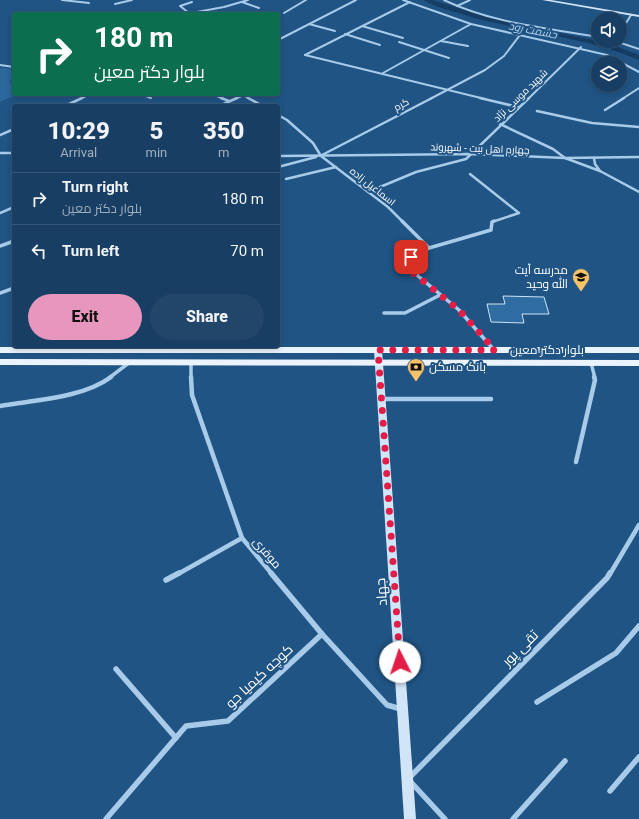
<!DOCTYPE html>
<meta charset="utf-8">
<style>
body{margin:0;font-family:Roboto,Cairo,sans-serif;background:#214669;color:#f1f3f6;height:100vh;display:flex;flex-direction:column;font-size:15px;white-space:nowrap}
*{box-sizing:border-box;margin:0}
p{font-size:13px;color:#9fafbe}
.icon{flex:none;width:22px;height:22px;fill:none;stroke:currentColor;stroke-width:2;stroke-linecap:round;stroke-linejoin:round}
.map{position:relative;flex:1;overflow:hidden}
.side{position:absolute;left:12px;top:104px;width:268px;height:244px;display:flex;flex-direction:column;background:#183f63;border-radius:4px;box-shadow:0 2px 6px #0003,0 0 0 1px #365878}
.side>*{flex:none}
.hud{position:absolute;left:12px;top:12px;width:268px;height:84px;border-radius:4px;box-shadow:0 2px 6px #0003,0 0 0 1px #365878;background:#0b6e4f;color:#fff;overflow:hidden}
.buttons{position:absolute;left:591px;top:12px;display:grid;gap:8px}
.buttons a{display:grid;place-items:center;width:36px;height:36px;border-radius:50%;background:#183f63;box-shadow:0 2px 6px #0003,0 0 0 1px #365878;font-size:20px}
.pin{position:absolute;display:grid;place-items:center;width:34px;height:34px;color:#fff;margin:-17px;border-radius:8px;box-shadow:0 2px 6px #0006}
.me{position:absolute;width:44px;margin:-22px;rotate:356deg;stroke-linejoin:round;filter:drop-shadow(0 0 3px #0008)}
.turn{display:flex;align-items:center;gap:14px;height:84px;padding:0 16px;font-size:18px}
.turn .icon{width:52px;height:52px;stroke-width:2.5}
.turn b{display:block;font-size:28px;line-height:34px}
.eta{display:flex;justify-content:space-evenly;align-items:center;height:68px;text-align:center}
.eta b{font-size:24px;font-weight:800;line-height:28px}
.primary-button{display:flex;gap:8px;margin-top:auto;padding:8px 16px}
.primary-button a{flex:1;height:46px;border-radius:24px;background:#e797bd;color:#111;font-size:16px;font-weight:800;line-height:46px;text-align:center}
.primary-button a+a{background:#214669;color:#f1f3f6}
ul{padding:0;list-style:none}
li{display:flex;align-items:center;gap:12px;height:52px;padding:0 16px;border-top:1px solid #365878}
li div{flex:1}
li b{display:block;font-size:15px}
li em{font-style:normal}
.map>svg:first-child{display:block}
</style>
<div class="map">
<svg width="639" height="819" viewBox="0 0 639 819">
<rect width="100%" height="100%" fill="#205484"/>
<path fill="#2a679c" d="M0 68 14 69V77L9 82 14 85V94H18L0 102Z"/>
<g fill="none" stroke-linecap="round" stroke-linejoin="round">
<path fill="#163d63" fill-rule="evenodd" d="M423 0H432L500 20 607 43 639 55V60L602 46 482 20 438 7Z"/>
</g>
<path fill="#2f6ca1" stroke="#cce3f7" d="M503 296 544 297 549 314H522L524 323 491 322 487 304H505Z"/>
<g fill="none" stroke-linecap="round" stroke-linejoin="round">
<g stroke="#a7cbe9" stroke-width="2">
<path d="M62 0 89 3"/>
<path d="M403 0 471 24 607 55 639 72"/>
<path d="M444 0C492 23 546 28 598 37"/>
<path d="M242 2 259 8"/>
<path d="M115 4 132 0"/>
<path d="M457 6 470 0"/>
<path d="M189 13 180 6 192 2"/>
<path d="M284 13 306 0"/>
<path d="M186 14 224 7 248 0"/>
<path d="M309 24 335 31"/>
<path d="M362 26 403 38"/>
<path d="M620 33 631 15"/>
<path d="M345 34 380 45"/>
<path d="M278 40 356 0"/>
<path d="M441 41 468 46"/>
<path d="M615 41 639 49"/>
<path d="M399 42 449 58"/>
<path d="M305 55 485 99"/>
<path d="M305 55 410 2"/>
<path d="M0 65 14 67"/>
<path d="M383 73 471 24"/>
<path d="M140 94 151 98"/>
<path d="M212 94 224 99"/>
<path d="M243 95 250 99"/>
<path d="M80 99 90 94"/>
<path d="M235 99 246 94"/>
<path d="M430 99 485 70 504 56 520 35"/>
<path d="M528 99 581 47"/>
<path d="M622 99 639 88"/>
</g>
<g stroke="#a7cbe9" stroke-width="2.5">
<path d="M221 98 229 101"/>
<path d="M248 98 263 106"/>
<path d="M480 98 518 107"/>
<path d="M65 106 82 98"/>
<path d="M219 106 237 98"/>
<path d="M605 110 624 98"/>
<path d="M537 111 592 123 639 127"/>
<path d="M278 115 287 120 313 143 321 156 388 207 403 222"/>
<path d="M500 124 553 149 565 158 600 171 595 164 594 158"/>
<path d="M0 135 14 129"/>
<path d="M0 153H14"/>
<path d="M322 155 432 98"/>
<path d="M278 156 471 154 565 158 639 157"/>
<path d="M278 167 316 157"/>
<path d="M600 171 639 192"/>
<path d="M470 174 519 213 492 222"/>
<path d="M286 179 336 167"/>
<path d="M368 192 416 172 466 159 529 98"/>
<path d="M0 213 14 207"/>
</g>
<g stroke="#a7cbe9" stroke-width="3.5">
<path d="M402 221 429 248"/>
<path d="M494 221 492 222 491 230 429 248 411 257 412 271 459 310 494 350"/>
<path d="M0 246 14 241"/>
<path d="M0 293 14 288"/>
<path d="M384 313H405L440 295"/>
<path d="M191 363V378"/>
<path d="M591 363 595 378"/>
<path d="M109 378 130 362"/>
</g>
<g stroke="#a7cbe9" stroke-width="4.5">
<path d="M191 377 192 395 242 538 272 574"/>
<path d="M382 399H491"/>
<path d="M0 406C34 400 83 398 111 377"/>
<path d="M576 462 595 380 594 377"/>
<path d="M178 574 242 538"/>
<path d="M610 574 639 525"/>
</g>
<g stroke="#a7cbe9" stroke-width="5.5">
<path d="M271 573 322 634 387 705 401 709"/>
<path d="M166 580 179 573"/>
<path d="M116 669 176 738"/>
<path d="M537 702 616 653 639 626"/>
<path d="M610 791 639 757"/>
<path d="M106 819 186 726 228 721 322 634"/>
<path d="M445 819 408 779 607 578 610 573"/>
<path d="M513 819 565 761"/>
</g>
<g fill="#d2e5f7" fill-rule="evenodd">
<path d="M542 0H551L639 15V17Z"/>
<path d="M378 347 382 350 416 819H404L374 350Z"/>
</g>
<g fill="#ebf4fe" fill-rule="evenodd">
<rect x="0" y="347" width="639" height="6"/>
<path d="M0 359 639 360V366L0 365Z"/>
</g>
</g>
<g fill="none" stroke-linecap="round" stroke-linejoin="round">
<path stroke="#e11d48" stroke-width="7" stroke-dasharray="0 12.6" d="M400 662 378 350H495L459 310 412 272 411 257"/>
</g>
<defs>
<g id="school-pin" transform="scale(0.9)"><path d="M0 17L-7.5 6A9.5 9.5 0 1 1 7.5 6Z" fill="#f7c268" stroke="#205484"/><path d="M0-5L7-2L0 1L-7-2ZM-4 1L0 2.5L4 1V4Q0 6-4 4Z" fill="#111"/></g>
<g id="bank-pin" transform="scale(0.9)"><path d="M0 17L-7.5 6A9.5 9.5 0 1 1 7.5 6Z" fill="#f7c268" stroke="#205484"/><path d="M-6-4H6V4H-6ZM0-2.3a2.3 2.3 0 1 0 0 4.6a2.3 2.3 0 1 0 0-4.6Z" fill="#111"/></g>
</defs>
<g fill-rule="evenodd">
<use href="#school-pin" x="581" y="277"/>
<use href="#bank-pin" x="416" y="367"/>
</g>
<g text-anchor="middle" stroke-width="4" stroke-linejoin="round" paint-order="stroke">
<g font-size="10" fill="#fff" stroke="#205484">
<text transform="translate(520 95) rotate(-44)" y="4">شهید موسی نژاد</text>
<text transform="translate(401 104) rotate(-28)" y="4">کرم</text>
<text transform="translate(480 148) rotate(2)" y="4">چهارم اهل بیت - شهروند</text>
<text transform="translate(373 186) rotate(38)" y="4">اسماعیل زاده</text>
</g>
<g font-size="11" font-style="italic" fill="#b3d4f1" stroke="#205484">
<text transform="translate(533 30) rotate(11)" y="4">حشمت رود</text>
</g>
<g font-size="12" fill="#fff" stroke="#205484" text-anchor="end">
<text x="568" y="274">مدرسه آیت<tspan x="568" dy="14">الله وحید</tspan></text>
<text x="429" y="371" text-anchor="start">بانک مسکن</text>
</g>
<g font-size="12" fill="#fff" stroke="#205484">
<text x="547" y="354">بلوار دکتر معین</text>
<text transform="translate(267 553) rotate(50)" y="4">موقری</text>
</g>
<g font-size="14" fill="#fff" stroke="#205484">
<text transform="translate(381 592) rotate(-94)" y="5">جهاد</text>
<text transform="translate(520 648) rotate(-45)" y="5">تقی پور</text>
<text transform="translate(259 676) rotate(-43)" y="5">کوچه کیمیا جو</text>
</g>
</g>
</svg>
<div class="buttons">
<a><svg class="icon" aria-label="sound" viewBox="0 0 24 24"><path d="M4 9h4l5-4v14l-5-4H4zM17 9q2 3 0 6"/></svg></a>
<a><svg class="icon" aria-label="layers" viewBox="0 0 24 24"><path d="M12 4l9 5-9 5-9-5zM3 14l9 5 9-5"/></svg></a>
</div>
<div class="pin" style="left:411px;top:257px;background:#d93025"><svg class="icon" aria-label="arrive" viewBox="0 0 24 24"><path d="M6 21V4h12l-3 4 3 4H6"/></svg></div>
<svg class="me" style="left:400px;top:662px" viewBox="-20 -20 40 40"><circle r="19" fill="#fff"/><path d="M0-13L10 11 0 6-10 11z" fill="#e11d48"/></svg>
<div class="hud">
<div class="turn"><svg class="icon" aria-label="right" viewBox="0 0 24 24"><path d="M7 20v-9h11M14 6l5 5-5 5"/></svg><div><b>180 m</b>بلوار دکتر معین</div></div>
</div>
<section class="side">
<div class="eta">
<div><b>10:29</b><p>Arrival</p></div>
<div><b>5</b><p>min</p></div>
<div><b>350</b><p>m</p></div>
</div>
<ul>
<li><svg class="icon" aria-label="right" viewBox="0 0 24 24"><path d="M7 20v-9h11M14 6l5 5-5 5"/></svg><div><b>Turn right</b><p>بلوار دکتر معین</p></div><em>180 m</em></li>
<li><svg class="icon" aria-label="left" viewBox="0 0 24 24"><path d="M17 20v-9H6M10 6l-5 5 5 5"/></svg><div><b>Turn left</b></div><em>70 m</em></li>
</ul>
<div class="primary-button"><a>Exit</a><a>Share</a></div>
</section>
</div>
